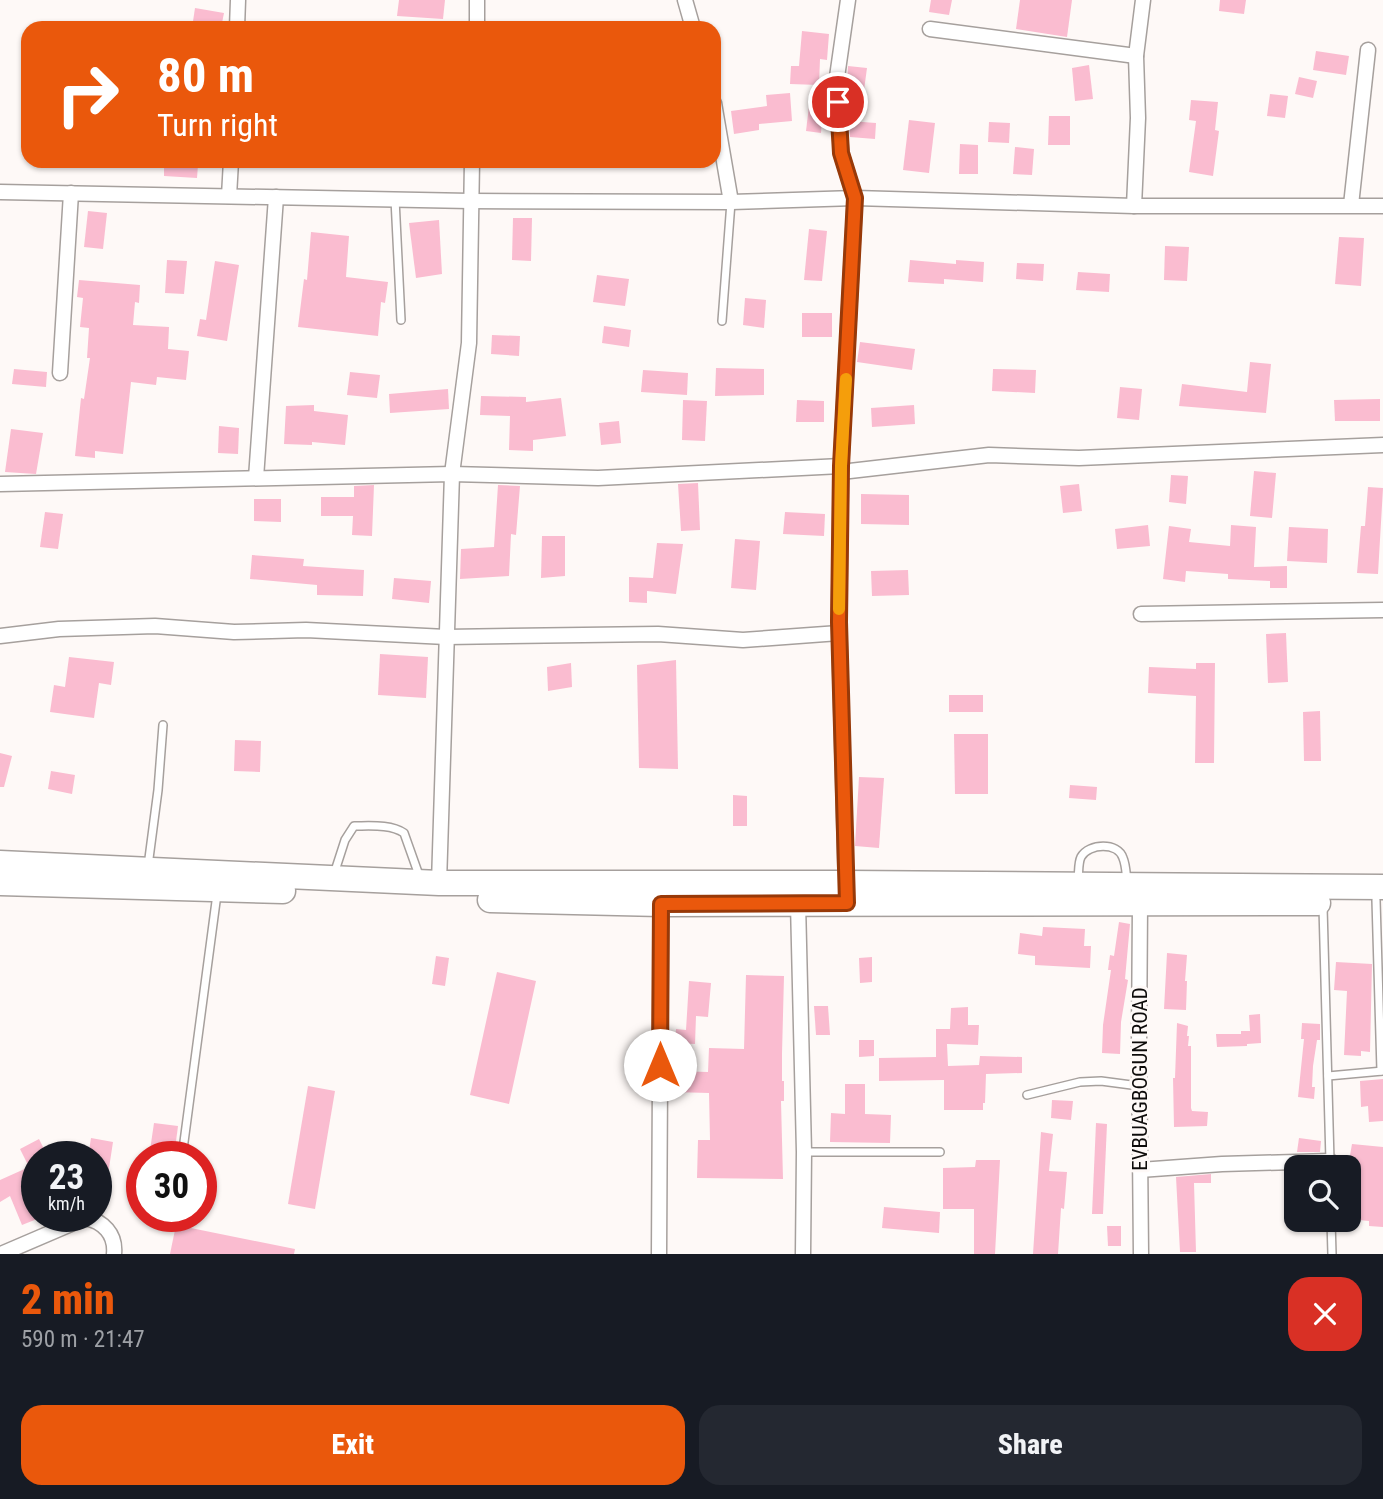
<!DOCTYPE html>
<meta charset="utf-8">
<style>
body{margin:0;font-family:"Roboto Condensed",sans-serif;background:#242831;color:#f1f3f6;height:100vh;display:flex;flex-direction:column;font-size:26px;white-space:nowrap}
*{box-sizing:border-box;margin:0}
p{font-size:23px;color:#9ea1a6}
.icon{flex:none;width:38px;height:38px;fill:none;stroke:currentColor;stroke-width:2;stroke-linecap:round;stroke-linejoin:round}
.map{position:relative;height:1254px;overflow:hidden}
.drawer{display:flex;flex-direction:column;background:#171b24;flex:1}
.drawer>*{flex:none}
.guide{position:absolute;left:21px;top:21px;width:700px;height:147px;border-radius:21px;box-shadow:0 2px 5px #0004;background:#ea580c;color:#fff;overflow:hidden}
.tools{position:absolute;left:1284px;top:1155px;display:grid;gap:14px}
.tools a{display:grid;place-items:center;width:77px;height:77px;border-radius:14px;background:#171b24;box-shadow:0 2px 5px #0004;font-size:35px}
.speed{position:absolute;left:21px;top:1141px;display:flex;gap:14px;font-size:35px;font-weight:700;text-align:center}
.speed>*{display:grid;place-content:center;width:91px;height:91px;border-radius:50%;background:#171b24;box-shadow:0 2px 5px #0004;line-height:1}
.speed small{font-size:18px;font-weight:400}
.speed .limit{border:10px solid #d22;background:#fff;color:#111}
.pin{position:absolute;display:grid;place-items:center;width:60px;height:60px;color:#fff;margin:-30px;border:4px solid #fff;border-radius:50%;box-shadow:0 2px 7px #0007}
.me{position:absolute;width:77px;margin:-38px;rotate:0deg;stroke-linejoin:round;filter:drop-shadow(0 0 5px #0008)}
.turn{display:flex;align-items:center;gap:24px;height:147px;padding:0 21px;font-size:32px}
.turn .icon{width:91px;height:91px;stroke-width:2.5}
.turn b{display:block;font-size:49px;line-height:60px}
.round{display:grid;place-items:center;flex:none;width:74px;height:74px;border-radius:21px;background:#242831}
.summary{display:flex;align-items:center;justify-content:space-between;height:119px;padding:0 21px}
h1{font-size:42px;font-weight:800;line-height:52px;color:#ea580c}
.button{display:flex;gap:14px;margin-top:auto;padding:14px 21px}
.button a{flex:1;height:80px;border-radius:21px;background:#ea580c;color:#fff;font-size:28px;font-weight:800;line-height:80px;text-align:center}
.button a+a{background:#242831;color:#f1f3f6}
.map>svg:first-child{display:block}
</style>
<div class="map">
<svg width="1383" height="1254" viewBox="0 0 1383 1254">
<rect width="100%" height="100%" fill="#fef9f7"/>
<g fill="#fabcd0">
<path d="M399 0H445L443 19 397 16Z"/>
<path d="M931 0H952L949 15 929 12Z"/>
<path d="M1020 0H1072L1067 37 1016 29Z"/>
<path d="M1220 0H1246L1244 14 1219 11Z"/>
<path d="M195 8 224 13 221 28H192Z"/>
<path d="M802 31 829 34 827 60 820 59 819 85 790 84 791 66H799Z"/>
<path d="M1316 51 1349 56 1346 75 1313 70Z"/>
<path d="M1089 65 1093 99 1075 101 1072 68Z"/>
<path d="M848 66 867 68 864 90 847 87Z"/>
<path d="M1299 77 1317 81 1313 98 1295 94Z"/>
<path d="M790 93 792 121 759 124V130L734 134 731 111 767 106 766 95Z"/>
<path d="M1270 94 1288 96 1285 118 1267 116Z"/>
<path d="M1191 100 1218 102 1215 130 1219 131 1213 176 1189 172 1196 121 1189 120Z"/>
<path d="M809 106 823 108 821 133 806 131Z"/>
<path d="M1049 116H1070V145H1048Z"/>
<path d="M909 120 935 123 929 173 903 170Z"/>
<path d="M849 121 876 123 875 139 850 137Z"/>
<path d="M989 122 1010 123 1009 143 988 142Z"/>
<path d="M960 144 978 145V174H959Z"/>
<path d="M1015 147 1034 149 1032 175 1013 174Z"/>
<path d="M164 163 198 165 197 178 164 176Z"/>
<path d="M88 211 107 213 103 249 84 247Z"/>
<path d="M513 218H532L531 261 512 260Z"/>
<path d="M439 220 442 274 416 278 409 223Z"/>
<path d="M809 229 827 231 822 281 804 280Z"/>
<path d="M311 232 349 236 346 277 388 282 385 303 381 302 378 336 298 327 304 279 307 280Z"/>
<path d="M1339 237 1364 238 1361 286 1335 284Z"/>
<path d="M1165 246 1189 247 1187 281 1164 280Z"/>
<path d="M167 260 187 261 184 294 165 293Z"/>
<path d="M910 260 956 264V260L984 262 983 282 944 279V284L908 282Z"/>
<path d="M215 261 239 265 227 341 197 336 200 319 206 320Z"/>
<path d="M1017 263 1044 264 1043 281 1016 279Z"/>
<path d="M1078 272 1110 274 1109 292 1076 290Z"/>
<path d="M597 275 629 279 625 306 593 302Z"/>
<path d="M79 280 140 285 139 303 135 302 133 325 169 327 168 349 189 351 186 380 157 377 156 385 131 382 123 454 95 451V458L75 456 81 398 84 399 90 358H87L89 328 80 327 83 298 77 297Z"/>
<path d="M745 298 766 300 764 328 743 325Z"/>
<rect x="802" y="313" width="30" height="24"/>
<path d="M604 326 631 330 629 347 602 343Z"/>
<path d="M492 335 520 336 519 356 491 354Z"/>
<path d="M860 342 915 349 912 370 857 362Z"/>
<path d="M1250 362 1271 364 1266 413 1179 406 1182 384 1247 392Z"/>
<path d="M716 368 764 369V395L715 396Z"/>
<path d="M14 369 47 372 46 387 12 384Z"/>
<path d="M993 369 1036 370 1035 393 992 391Z"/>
<path d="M643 370 688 373 687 395 641 392Z"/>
<path d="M350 372 380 375 377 398 347 395Z"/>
<path d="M1120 387 1142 389 1139 420 1117 418Z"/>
<path d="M448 389 449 409 390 413 389 394Z"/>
<path d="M481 396 526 397V402L561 398 566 436 533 440V451L509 450 510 416 480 415Z"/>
<path d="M1380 399V421H1335L1334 400Z"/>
<path d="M683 400 707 401 705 441 682 440Z"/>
<path d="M797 400 824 401V422H796Z"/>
<path d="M314 405V411L348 415 345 445 312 442V445L284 444 286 406Z"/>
<path d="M914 405 915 424 872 427 871 408Z"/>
<path d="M619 421 621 443 601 445 599 423Z"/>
<path d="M219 426 239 428 238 454 218 453Z"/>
<path d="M11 429 43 433 36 474 5 472Z"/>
<path d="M1254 471 1276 473 1272 518 1250 516Z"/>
<path d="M1171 475 1188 476 1186 504 1169 502Z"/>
<path d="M698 483 700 530 681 531 678 484Z"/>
<path d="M1079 484 1082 511 1063 513 1060 486Z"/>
<path d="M374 485 372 536 352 535 353 516H321V497H354V486Z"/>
<path d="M498 485 520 486 516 535 511 534 509 576 460 579 461 549 494 547Z"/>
<path d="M1368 487 1383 488 1378 574 1357 573 1361 526H1365Z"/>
<path d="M861 494 909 495V525L861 524Z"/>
<path d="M254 499H281V522L254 521Z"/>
<path d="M45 512 63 514 58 549 40 547Z"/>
<path d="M785 512 825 514 824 536 783 534Z"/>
<path d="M1148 525 1150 546 1117 549 1115 529Z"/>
<path d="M1231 525 1256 527 1254 567 1287 566V588H1270V581L1228 579V574L1186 571 1185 582 1163 579 1169 526 1191 529 1189 542 1230 546Z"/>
<path d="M1289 527 1328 529 1327 563 1287 561Z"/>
<path d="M542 536H565V576L541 578Z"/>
<path d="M735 539 760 541 756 590 731 588Z"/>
<path d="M657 543 683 544 676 594 647 591V603L629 602V577L653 578Z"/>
<path d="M252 555 304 559 303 566 364 570 363 596 317 595V585L250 579Z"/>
<path d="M908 570 909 595 872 596 871 571Z"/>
<path d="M394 578 431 581 429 603 392 599Z"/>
<path d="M1286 633 1288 682 1268 683 1266 634Z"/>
<path d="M380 654 428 657 426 698 378 695Z"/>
<path d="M69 657 114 662 111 685 99 683 94 718 50 712 54 685 65 687Z"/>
<path d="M676 660 678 769 639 768 637 665Z"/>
<path d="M571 663 572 687 548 691 547 667Z"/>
<path d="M1196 663H1215L1214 763H1195L1196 696 1148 693 1149 667 1196 669Z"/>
<rect x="949" y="695" width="34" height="17"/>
<path d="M1320 711 1321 761H1304L1303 712Z"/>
<path d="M954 734H988V794H955Z"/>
<path d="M235 740 261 741 260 772 234 771Z"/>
<path d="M0 753 12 756 4 787H0Z"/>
<path d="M51 771 75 775 72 794 48 789Z"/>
<path d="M859 777 884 778 879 848 855 846Z"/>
<path d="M1070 785 1097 787 1096 800 1069 798Z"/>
<path d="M733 795 747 796V826H733Z"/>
<path d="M1119 922 1130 924 1125 979 1128 980 1121 1022 1120 1054 1102 1053 1103 1025 1111 970H1108L1110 955 1114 956Z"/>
<path d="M1043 927 1085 929 1084 946H1091L1090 968 1035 965V956L1018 954 1020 933 1042 936Z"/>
<path d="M1167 953 1187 955 1185 981H1187L1186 1010 1164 1009Z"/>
<path d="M436 956 449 958 445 986 432 984Z"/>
<path d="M872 957V982L860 983 859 958Z"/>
<path d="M1336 962 1372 964 1370 1052 1361 1051V1056L1344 1055 1347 991 1334 990Z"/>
<path d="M497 972 536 981 509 1104 470 1095Z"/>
<path d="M746 975 784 976 782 1054V1081H784V1101H781L783 1179 697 1178 698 1140H710L709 1093 673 1092V1071L708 1072 709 1048 744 1049Z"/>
<path d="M689 981 711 983 708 1017 696 1016 695 1044 675 1043 676 1029 686 1030Z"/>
<path d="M814 1006H828L830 1035H816Z"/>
<path d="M968 1007V1025H979L978 1045 947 1044 948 1066 979 1065 980 1056 1022 1057V1073L986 1074 985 1103H983V1110H944V1080L879 1081V1058L936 1057V1029H950L951 1008Z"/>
<path d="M1260 1014 1261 1043 1247 1044V1046L1217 1047 1216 1034H1241V1031H1250L1249 1015Z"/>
<path d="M1177 1023 1188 1026 1187 1036H1189L1188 1046H1191V1108L1192 1111 1208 1112 1207 1126 1174 1127 1173 1078H1175Z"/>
<path d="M1302 1023 1320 1024V1040H1317L1313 1066 1312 1087H1315L1314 1099 1298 1097 1304 1039H1301Z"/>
<path d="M859 1040H874V1056L859 1057Z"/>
<path d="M1383 1079V1121L1369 1122 1368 1106 1361 1107 1360 1081Z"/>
<path d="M845 1084H865V1114L891 1115 890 1143 830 1142 831 1113 845 1114Z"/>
<path d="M308 1086 335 1091 315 1209 288 1204Z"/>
<path d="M1052 1100 1073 1101 1071 1120 1051 1118Z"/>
<path d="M154 1123 178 1126 174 1157H149Z"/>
<path d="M1096 1123 1107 1124 1103 1214H1092Z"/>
<path d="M1041 1132 1053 1134 1049 1171 1067 1172 1064 1209 1061 1208 1058 1254H1033Z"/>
<path d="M91 1138 113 1142 102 1214 96 1211V1157H88Z"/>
<path d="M1299 1138 1321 1141 1320 1152H1297Z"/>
<path d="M39 1139 48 1157H37V1219L22 1225 10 1196 0 1202V1180L29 1167 20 1149Z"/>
<path d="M1352 1144 1383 1147V1227L1369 1226V1221L1349 1219V1161Z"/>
<path d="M976 1160H1000L995 1254H974V1209H943V1168L975 1167Z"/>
<path d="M1211 1174V1183H1194L1196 1252H1180L1176 1177Z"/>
<path d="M884 1207 940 1212 939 1233 882 1228Z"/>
<path d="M176 1225 295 1249 294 1254H170Z"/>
<path d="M1107 1226H1121V1246H1108Z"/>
</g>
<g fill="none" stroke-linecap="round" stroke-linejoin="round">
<g stroke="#a6a09d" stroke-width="10">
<g id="lane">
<path d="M395 199 401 320"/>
<path d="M722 321 731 202"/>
<path d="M148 866 158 790 163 725"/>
<path d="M334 874 345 840 354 826C370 826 391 824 404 833L420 878"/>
<path d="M1078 879C1079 873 1078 863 1081 857 1089 843 1118 842 1123 858 1126 865 1126 874 1127 881"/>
<path d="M1376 900 1381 1071"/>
<path d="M1323 907 1330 1161"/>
<path d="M1328 1076 1383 1071"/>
<path d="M1027 1095 1080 1082 1101 1081 1139 1086"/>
<path d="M804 1152H940"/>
<path d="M182 1157 217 894"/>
<path d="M1331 1220 1332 1254"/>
<path d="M170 1225 172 1216"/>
</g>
</g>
<g stroke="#a6a09d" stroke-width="17">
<g id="street">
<path d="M477 0V28"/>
<path d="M685 0 693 28"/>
<path d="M237 28 238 0"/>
<path d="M930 29 1136 56"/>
<path d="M714 103 731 202"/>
<path d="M0 192 470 201 731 202 855 198 1134 206H1383"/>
<path d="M229 196 231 161"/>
<path d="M1351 205 1368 50"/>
<path d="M1134 206 1138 118 1136 56 1143 0"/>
<path d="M60 373 71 193"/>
<path d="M841 472 989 455 1079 458 1383 445"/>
<path d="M256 478 276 197"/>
<path d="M0 484 452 474 598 478 841 466"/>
<path d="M1141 614 1383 610"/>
<path d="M0 636 59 629 155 626 234 632 306 630 446 637 658 634 743 640 839 633"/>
<path d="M439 883 452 474 469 343 472 161"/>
<path d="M846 888 839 622 841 466 855 198 841 153 837 77 848 0"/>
<path d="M798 903 804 1152 803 1254"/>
<path d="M1140 904 1139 1047 1141 1254"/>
<path d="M1140 1170 1222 1164 1330 1161"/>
<path d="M1 1254 85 1218C103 1221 116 1234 114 1254"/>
<path d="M659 1254 661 904"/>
</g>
</g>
<g stroke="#a6a09d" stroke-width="27">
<g id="highway">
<path d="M0 863 439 883H846L1383 887"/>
<path d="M0 883 283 891"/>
<path d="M490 900 661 904 1318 903"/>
</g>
</g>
<use href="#lane" stroke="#fff" stroke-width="7"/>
<use href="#street" stroke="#fff" stroke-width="14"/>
<use href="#highway" stroke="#fff" stroke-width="24"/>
</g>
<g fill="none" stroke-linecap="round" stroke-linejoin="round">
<g stroke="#983908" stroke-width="18">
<path id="route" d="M660 1065 661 904 847 903 839 622 841 466 855 198 841 153 838 102"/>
</g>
<use href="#route" stroke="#ea580c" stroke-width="12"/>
<path stroke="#f59e0b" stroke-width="12" d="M839 609 841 466 846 379"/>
</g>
<g text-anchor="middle" stroke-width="6" stroke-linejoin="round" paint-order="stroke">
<g font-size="21" fill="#0d0b0a" stroke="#fef9f7">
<text transform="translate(1140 1079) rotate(-90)" y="7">EVBUAGBOGUN ROAD</text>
</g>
</g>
</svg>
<div class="tools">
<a><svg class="icon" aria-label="search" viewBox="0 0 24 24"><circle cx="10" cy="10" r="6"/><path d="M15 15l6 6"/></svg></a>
</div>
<div class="speed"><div>23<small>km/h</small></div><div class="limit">30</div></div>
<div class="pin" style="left:838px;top:102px;background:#d93025"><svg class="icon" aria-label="arrive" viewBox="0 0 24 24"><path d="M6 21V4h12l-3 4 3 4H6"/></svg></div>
<svg class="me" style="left:660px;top:1065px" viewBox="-20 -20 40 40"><circle r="19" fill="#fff"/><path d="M0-13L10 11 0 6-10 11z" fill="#ea580c"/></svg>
<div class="guide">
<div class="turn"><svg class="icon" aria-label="right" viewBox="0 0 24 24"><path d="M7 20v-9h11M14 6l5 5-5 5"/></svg><div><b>80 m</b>Turn right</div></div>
</div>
</div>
<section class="drawer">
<div class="summary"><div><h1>2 min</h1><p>590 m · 21:47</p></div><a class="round" style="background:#d93025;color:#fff"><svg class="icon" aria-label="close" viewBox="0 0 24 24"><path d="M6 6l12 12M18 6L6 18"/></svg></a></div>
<div class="button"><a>Exit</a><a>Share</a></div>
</section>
